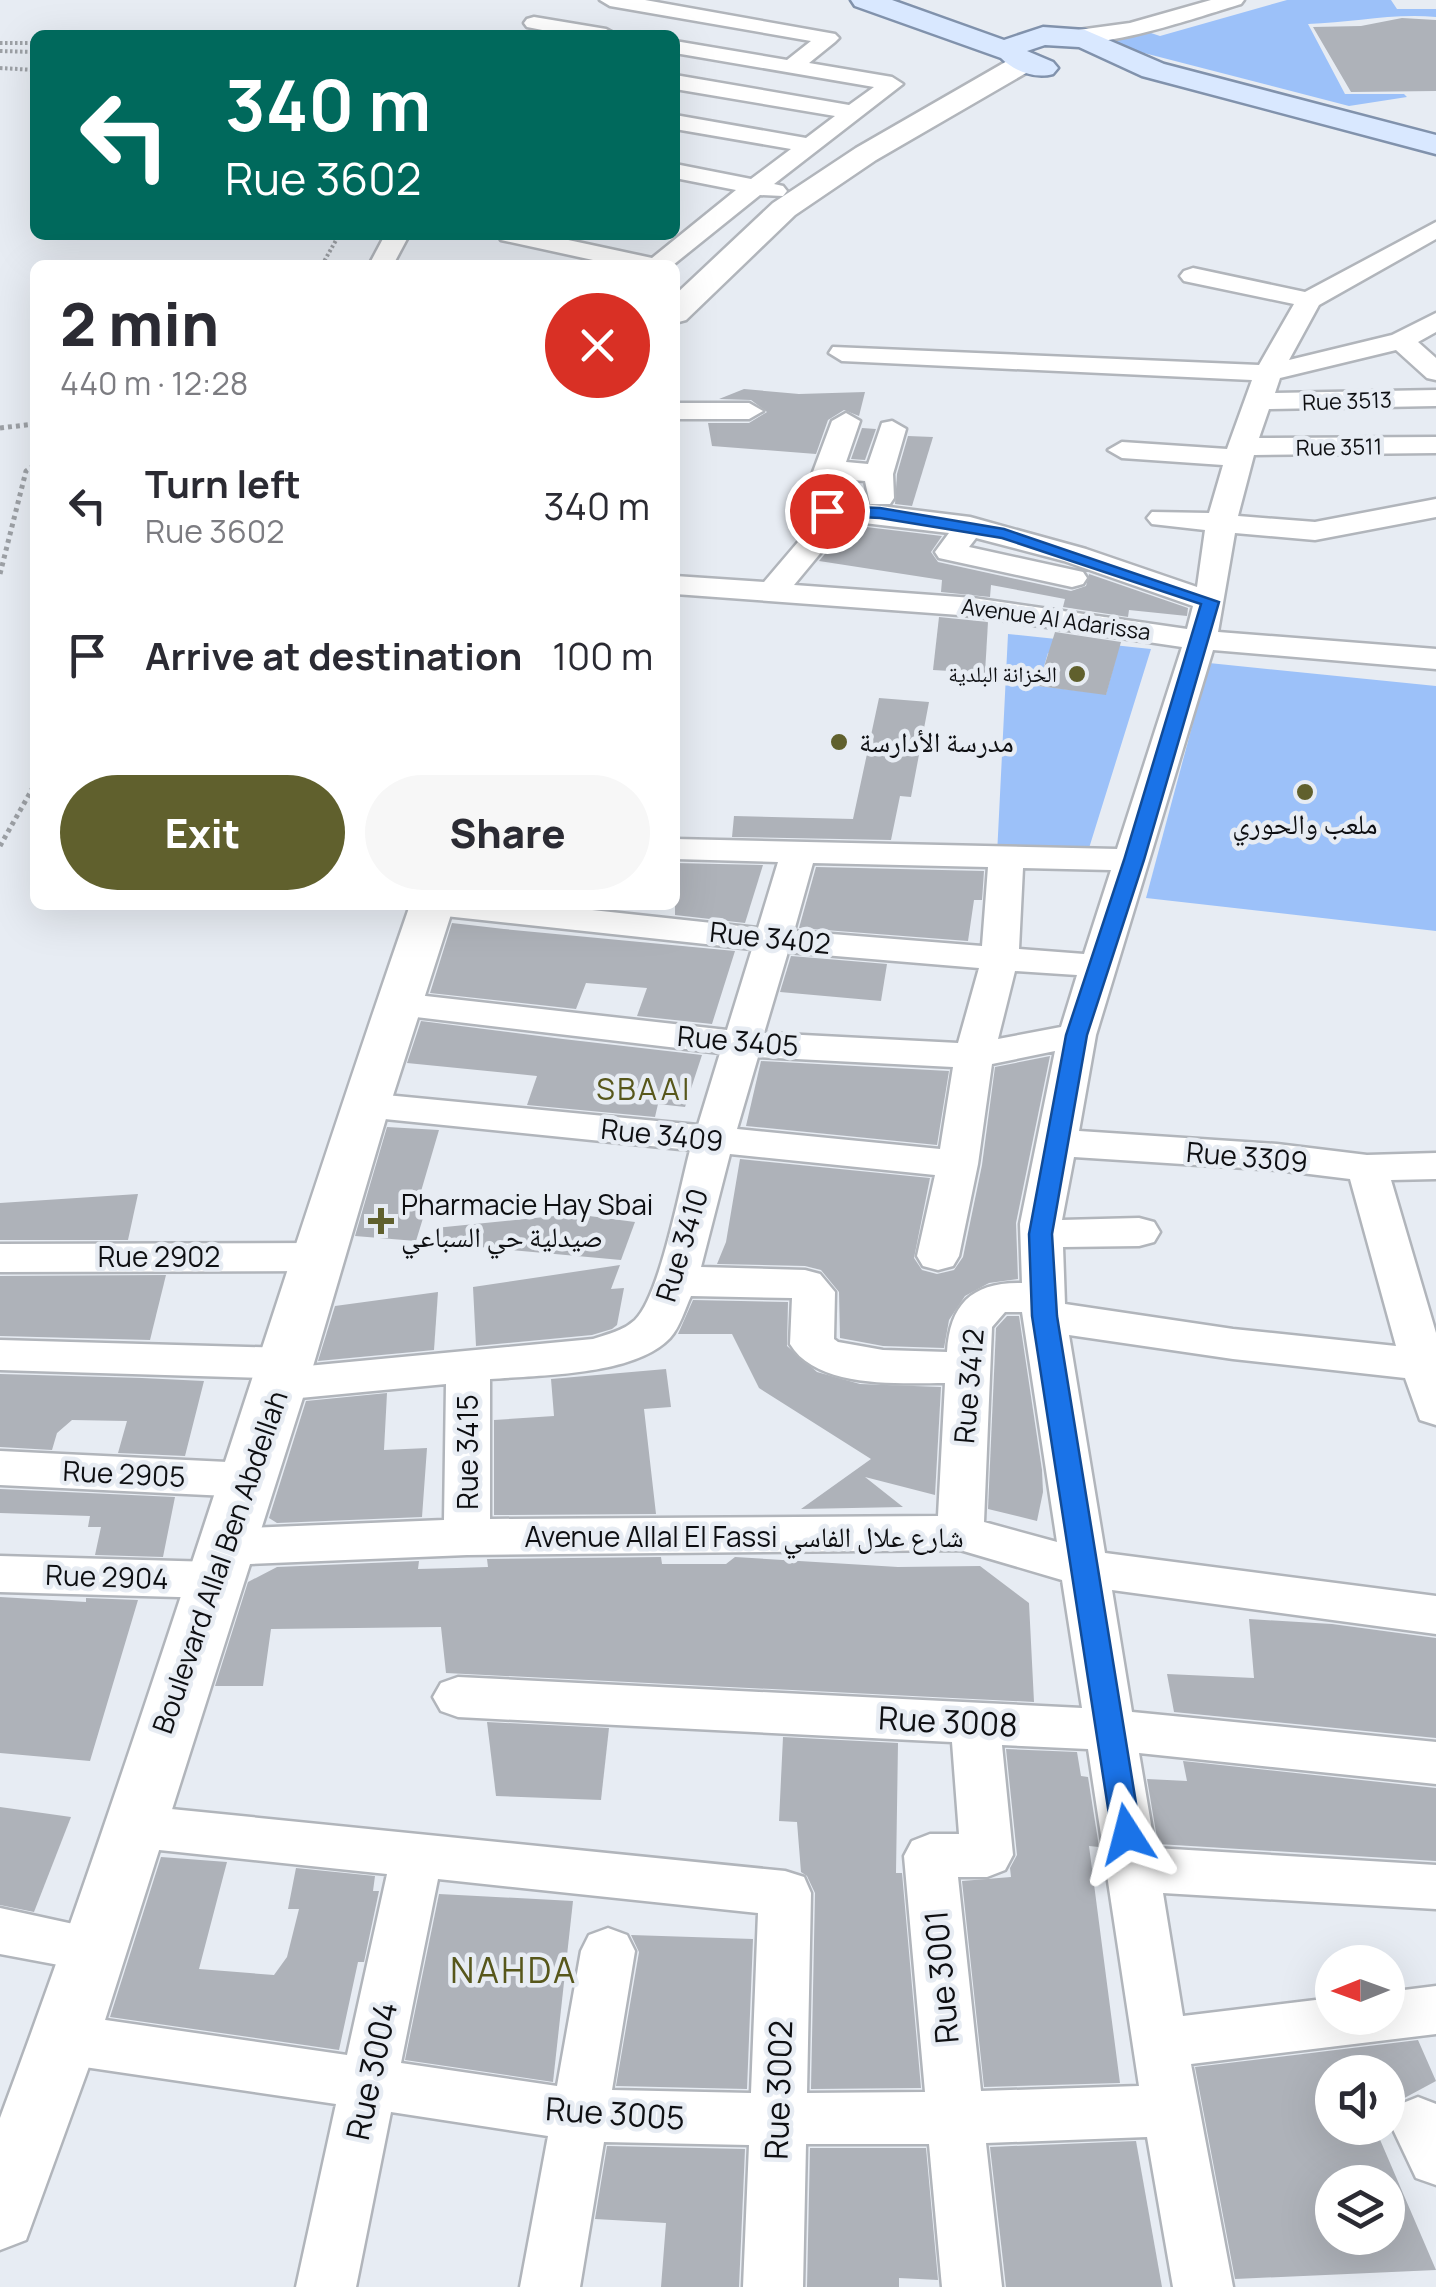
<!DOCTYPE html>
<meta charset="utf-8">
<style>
body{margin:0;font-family:Manrope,"Noto Naskh Arabic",sans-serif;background:#f7f7f7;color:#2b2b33;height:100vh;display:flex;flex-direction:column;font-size:38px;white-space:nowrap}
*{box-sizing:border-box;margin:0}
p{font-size:32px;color:#7c7c81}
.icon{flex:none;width:55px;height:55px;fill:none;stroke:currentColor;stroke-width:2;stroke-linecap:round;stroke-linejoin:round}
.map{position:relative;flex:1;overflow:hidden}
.drawer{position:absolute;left:30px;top:260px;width:650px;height:650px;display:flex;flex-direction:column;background:#fff;border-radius:15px;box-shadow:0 10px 40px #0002}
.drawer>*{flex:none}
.guide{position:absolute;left:30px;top:30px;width:650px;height:210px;border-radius:15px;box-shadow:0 10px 40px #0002;background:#00695c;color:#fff;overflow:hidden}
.needle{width:65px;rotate:269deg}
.tools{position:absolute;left:1315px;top:1945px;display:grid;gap:20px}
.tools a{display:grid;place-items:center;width:90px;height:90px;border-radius:50%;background:#fff;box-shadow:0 10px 40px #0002;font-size:50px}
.pin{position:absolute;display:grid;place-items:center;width:85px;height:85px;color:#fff;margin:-42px;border:5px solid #fff;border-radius:50%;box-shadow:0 2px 10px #0007}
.me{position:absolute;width:110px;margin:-55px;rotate:351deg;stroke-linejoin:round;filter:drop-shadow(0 0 8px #0008)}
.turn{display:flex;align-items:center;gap:35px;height:210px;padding:0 30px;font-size:45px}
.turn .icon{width:130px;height:130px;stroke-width:2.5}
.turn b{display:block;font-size:70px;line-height:85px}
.round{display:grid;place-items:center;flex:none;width:105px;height:105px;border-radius:52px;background:#f7f7f7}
.summary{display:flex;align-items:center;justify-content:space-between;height:170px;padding:0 30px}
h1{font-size:60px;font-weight:800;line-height:75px}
.button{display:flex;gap:20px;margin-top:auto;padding:20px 30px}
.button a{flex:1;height:115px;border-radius:60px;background:#60602d;color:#fff;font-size:40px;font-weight:800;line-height:115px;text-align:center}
.button a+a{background:#f7f7f7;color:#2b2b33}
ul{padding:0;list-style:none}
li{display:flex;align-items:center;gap:30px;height:150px;padding:0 30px}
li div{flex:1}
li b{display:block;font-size:38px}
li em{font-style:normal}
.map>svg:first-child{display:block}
</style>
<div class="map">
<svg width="1436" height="2287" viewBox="0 0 1436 2287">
<rect width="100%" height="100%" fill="#e7ecf3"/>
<g fill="#9cc1f9" fill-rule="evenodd">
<path d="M1287 0H1391L1397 9H1436V17C1392 13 1351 23 1308 24L1345 94H1404L1407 97 1349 106 1109 44 1145 31 1160 36Z"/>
<path d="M1008 634 1151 649 1085 861 997 855ZM1048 653 1115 661 1106 694 1038 686Z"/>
<path d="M1209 663 1436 686V931L1146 898Z"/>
</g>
<g fill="#aeb2b9" fill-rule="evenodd">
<path d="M1402 18 1436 20V91L1351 92 1313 27 1361 26Z"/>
<path d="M744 389 799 394 865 392 859 416 844 410 828 420 816 454 712 446 708 423H749L767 412 751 400 719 399Z"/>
<path d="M862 428 876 429 865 460 851 459Z"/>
<path d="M908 436 933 437 912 506 895 504 897 474Z"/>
<path d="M849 525 942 536 931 552 938 562 1071 591 1086 586 1089 574 1188 608 1187 616 1129 610 1128 617 1063 607 1065 599 991 585 990 597 941 592 942 580 819 561Z"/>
<path d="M939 617 988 622 985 673 933 670Z"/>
<path d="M1055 632 1121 642 1106 695 1038 686Z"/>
<path d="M879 698 929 702 911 797 900 796 891 840 732 837 734 816 853 819Z"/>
<path d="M675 863 763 865 745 923 675 915Z"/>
<path d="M816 867 984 871 982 900H974L968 941 799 928Z"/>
<path d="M452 923 504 929 735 951 712 1024 637 1016 647 988 586 983 576 1009 430 993Z"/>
<path d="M791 956 887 964 881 1001 780 992Z"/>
<path d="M421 1021 563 1039 702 1055 685 1107 658 1104 655 1117 527 1105 537 1076 407 1063Z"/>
<path d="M1050 1056 1016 1223 1018 1279 989 1283 965 1296 949 1320 944 1348 883 1346 840 1338 839 1292 821 1270 805 1266 717 1264 726 1242 740 1159 930 1178 914 1258 922 1270 937 1274 954 1270 963 1257 982 1165 995 1067Z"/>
<path d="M761 1061 949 1071 937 1145 746 1126Z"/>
<path d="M387 1127 439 1130 417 1205H427L416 1241 355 1236Z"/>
<path d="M138 1194 128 1240H0V1203Z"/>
<path d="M574 1214 635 1222 621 1260 435 1243V1228Z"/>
<path d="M620 1265 611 1289 624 1288 617 1325 612 1329 592 1335 476 1346 473 1287Z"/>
<path d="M166 1275 150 1340 0 1336V1276Z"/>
<path d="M438 1292 434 1350 318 1361 335 1306Z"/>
<path d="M693 1300 788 1302 787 1346 817 1372 860 1384 941 1387 935 1495 865 1477 903 1507 801 1509 871 1459 759 1388 732 1334H678Z"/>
<path d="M1007 1316H1019L1042 1470 1043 1492 1037 1521 988 1509 996 1328Z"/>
<path d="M666 1369 671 1407 644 1409 656 1514 494 1515V1420L554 1416 551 1379Z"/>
<path d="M0 1374 142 1378 204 1381 185 1456 118 1453 127 1421 72 1420 57 1433 52 1450 0 1447Z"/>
<path d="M387 1393 384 1450 427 1448 422 1517 277 1523 269 1518 306 1401Z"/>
<path d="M0 1489 175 1497 163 1557 95 1555 101 1527H88L90 1516 0 1513Z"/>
<path d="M661 1557 662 1564H726L735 1557 898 1567 980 1566 1029 1603 1034 1702 446 1673 441 1627 271 1629 263 1686H215L248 1582 277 1567 419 1561 418 1569 457 1568 488 1567 487 1559Z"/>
<path d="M0 1597 86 1602V1598L138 1600 90 1761 0 1753Z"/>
<path d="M1249 1619 1332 1624 1436 1638V1738L1174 1712 1167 1674 1254 1678Z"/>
<path d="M487 1722 609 1728 601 1800 496 1796Z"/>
<path d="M783 1737 898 1743 896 1873H902L921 2088 811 2089 815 1893 807 1876 801 1872 797 1822 779 1821Z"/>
<path d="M1006 1749 1077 1752 1081 1776 1088 1777 1099 1847 1089 1846 1120 2083 984 2087 962 1881 1011 1877 1010 1868 1017 1855Z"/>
<path d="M1183 1761 1436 1788V1861L1158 1844 1147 1779 1187 1781Z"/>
<path d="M0 1807 71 1817 34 1912 0 1905Z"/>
<path d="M161 1857 227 1862 199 1969 274 1975 287 1957 299 1909H288L296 1868 375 1876 373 1891H379L364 1962H358L339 2050 110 2017Z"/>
<path d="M439 1894 573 1901 553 2082 405 2060Z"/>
<path d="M631 1935 753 1939 747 2089 616 2086 639 1952Z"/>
<path d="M1418 2040 1436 2081 1397 2102 1388 2113V2072H1332V2128H1375L1436 2270 1235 2279 1195 2067ZM1332 2182H1388V2238H1332Z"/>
<path d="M1136 2141 1162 2287H1006L990 2147Z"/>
<path d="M607 2146 745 2149 739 2287H661L666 2223 595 2219Z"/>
<path d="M810 2148H926L938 2280 899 2278V2287H807Z"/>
</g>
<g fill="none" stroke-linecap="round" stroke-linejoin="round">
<g stroke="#b1b5bb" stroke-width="5">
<g id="minor">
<path d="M600 0H645L835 34 839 38 835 42 809 63 892 77 903 84 774 184 783 186 787 191 783 196 760 195 673 265H616L501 240 498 235H545L652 258 736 190 675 178V164L751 179 791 149 675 129V115L806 138 835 116 675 89V75L849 105 874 87 675 53V41L787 60 811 41 610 6Z"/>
<path d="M1211 0H1244L1241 4C1210 13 1083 58 1060 37L1071 31 1130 23Z"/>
<path d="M534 17 606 29 617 35H568L527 27 524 23 527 19Z"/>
<path d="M1436 222V239L1319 305 1289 360 1392 335 1436 313V332L1418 342 1436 358V380L1427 378 1396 350 1280 378 1275 393 1436 390V406L1269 409 1259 438 1436 437V453L1254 455 1238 516 1315 522 1436 499V517L1315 540 1235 533 1218 632 1436 649V669L1213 650 1096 1035 1079 1131 1277 1144 1367 1155 1436 1153V1179L1391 1180 1436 1333V1425L1420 1420 1405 1378 1233 1359 1069 1335 1105 1553 1436 1596V1634L1112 1590 1132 1712 1436 1742V1784L1139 1753 1155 1848 1436 1865V1909L1163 1893 1183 2016 1332 1998V2018H1388V1992L1436 1986V2034L1191 2064 1233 2287H1173L1147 2137 986 2143 1002 2287H942L929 2144H806L803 2287H743L749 2145 604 2142 580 2287H520L548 2136 391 2112 356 2287H296L336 2104 64 2064 44 2056 36 2039 44 2022 64 2014 347 2055 387 1874 131 1847 113 1841 105 1826 113 1811 131 1805 785 1871 804 1877 811 1893 807 2093 925 2092 904 1856 912 1841 930 1834H959L952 1742 458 1717 441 1711 433 1697 441 1683 458 1677 1082 1708 1062 1580 960 1550 467 1555 225 1565 208 1559 202 1547 208 1535 225 1529 444 1520 446 1384 279 1400 263 1395 257 1384 261 1378 0 1370V1340L287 1348 302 1352 307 1366 593 1339C608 1334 623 1331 635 1320 660 1296 680 1187 690 1150L365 1117 351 1114 345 1105 351 1096 365 1093 698 1125 720 1053 399 1015 386 1012 380 1004 386 996 399 993 727 1030 752 949 445 916 432 913 427 905H546L758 928 778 862 675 859V839L1117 849 1182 647 973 616 675 594V576L764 582 821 515 806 510 801 504 832 421 846 413 860 421 846 462 868 464 882 423 892 421 906 429 893 474 894 498 890 504H870L865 481 840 479 832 500 970 517 1086 549 1197 587 1205 530 1152 524 1147 518 1152 512 1209 513 1223 465 1122 458 1108 450 1122 442 1227 449 1252 380 842 361 829 353 833 347 1259 365 1294 304 1184 281 1180 276 1184 271 1193 268 1305 292ZM847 521 949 533 935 552 939 558 1072 587 1083 584 1087 578 1083 572 969 547 976 538 1064 561 1193 606 1187 629 973 598 794 585ZM813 863 988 867 982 946 794 931ZM1023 868 1111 870 1084 954 1019 949ZM788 952 979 968 958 1043 764 1033ZM1015 971 1077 975 1061 1027 998 1039ZM1055 1051 1020 1224 1022 1283C972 1282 950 1304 947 1352L883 1350 838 1342 834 1339 835 1292 820 1274 805 1270 701 1267 730 1154 935 1175 917 1256 923 1266 938 1270 953 1266 959 1256 978 1164 992 1064ZM758 1057 953 1067 940 1149 737 1129ZM1074 1157 1277 1170 1350 1179 1396 1346 1233 1329 1065 1304 1063 1247 1139 1246 1154 1242 1160 1232 1154 1222 1139 1218 1062 1220ZM691 1296 792 1298 790 1344C817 1389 899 1383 945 1383L938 1516 490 1519V1379C539 1375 634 1376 670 1338 680 1327 685 1309 691 1296ZM1005 1312H1022L1057 1542 984 1522 992 1327ZM1002 1745 1088 1749 1139 2086 981 2091 958 1877H987L1005 1870 1013 1855ZM438 1879 758 1913 751 2093 612 2090 635 1951 627 1935 608 1928 589 1935 581 1951 557 2086 401 2063Z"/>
<path d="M385 235H409L393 265H369Z"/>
<path d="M675 403H749L763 411 749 419H675Z"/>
<path d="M319 1243 334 1247 340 1257 334 1267 319 1271 0 1272V1244Z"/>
<path d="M0 1451 248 1463 264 1468 271 1480 264 1492 248 1497 0 1485Z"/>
<path d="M0 1556 214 1562 231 1567 238 1580 231 1593 214 1598 0 1592Z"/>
<path d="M0 1908 110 1932 118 1948 110 1964 91 1971 0 1954Z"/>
<path d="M1418 2097 1436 2104V2185L1416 2178 1390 2123 1398 2105Z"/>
</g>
</g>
<g stroke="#b1b5bb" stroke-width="5">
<g id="tertiary">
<path d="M1021 53 1030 55 1036 63 1033 69 876 160 795 215 686 320 675 323V295L773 203 856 148Z"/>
<path d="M410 905H454L390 1105 314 1363 99 2039 26 2240 0 2250V2118C149 1718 270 1308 410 905Z"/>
</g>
</g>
<g stroke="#8192ac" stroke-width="5">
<path id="primary" d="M851 0H892L1004 40 1043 27 1085 30 1164 64 1436 135V154L1142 76 1079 47 1045 45 1027 51 1053 62 1058 68 1053 74C1035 79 1014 71 1001 58L855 6Z"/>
</g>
<g stroke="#9da1a6" stroke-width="4" stroke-dasharray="2.5 2.5" stroke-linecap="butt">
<path d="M0 43H35"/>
<path d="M0 51 35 52"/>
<path d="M0 68 35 70"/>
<path d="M322 265 339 235"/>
</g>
<g stroke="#9da1a6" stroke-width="5" stroke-dasharray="4 4" stroke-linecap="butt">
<path d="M0 428 35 424"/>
<path d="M0 574 26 471 35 465"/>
<path d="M0 846 35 784"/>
</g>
<use href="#minor" fill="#fff" fill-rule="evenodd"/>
<use href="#tertiary" fill="#fff" fill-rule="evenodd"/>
<use href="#primary" fill="#d9e8ff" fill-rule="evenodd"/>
</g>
<path fill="#1a73e8" stroke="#114b97" stroke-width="2.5" d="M827 506 880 508 1004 529 1219 602 1144 860 1087 1035 1052 1234 1057 1316 1141 1834 1137 1843 1127 1846 1116 1843 1112 1834 1032 1316 1029 1234 1066 1035 1124 860 1201 604 1002 538 880 518 821 515 819 511Z"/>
<g fill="#60602d" stroke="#e7ecf3" stroke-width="4">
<circle cx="1077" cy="674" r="10"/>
<circle cx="839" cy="742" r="10"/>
<circle cx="1305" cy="792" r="10"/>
<path d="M376 1206h10v10h10v10h-10v10h-10v-10h-10v-10h10z"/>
</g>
<g text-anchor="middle" stroke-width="9" stroke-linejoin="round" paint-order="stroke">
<g font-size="22" fill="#0e0f12" stroke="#e7ecf3">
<text transform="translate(1347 401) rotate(-2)" y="8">Rue 3513</text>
<text transform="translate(1339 447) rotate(-1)" y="8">Rue 3511</text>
<text transform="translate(1056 619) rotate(8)" y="8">Avenue Al Adarissa</text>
</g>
<g font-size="22" fill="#0e0f12" stroke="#e7ecf3" text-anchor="end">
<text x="1057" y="682">الخزانة البلدية</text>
</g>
<g font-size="28" fill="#0e0f12" stroke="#e7ecf3" text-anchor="start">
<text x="859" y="752">مدرسة الأدارسة</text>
<text x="1305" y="834" text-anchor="middle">ملعب والحوري</text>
<text x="401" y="1215">Pharmacie Hay Sbai<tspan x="401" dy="32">صيدلية حي السباعي</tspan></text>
</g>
<g font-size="28" fill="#0e0f12" stroke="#e7ecf3">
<text transform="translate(770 938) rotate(6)" y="10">Rue 3402</text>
<text transform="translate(738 1041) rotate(5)" y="10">Rue 3405</text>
<text transform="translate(662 1135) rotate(6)" y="10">Rue 3409</text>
<text transform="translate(1247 1157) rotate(5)" y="10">Rue 3309</text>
<text transform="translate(682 1245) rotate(-73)" y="10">Rue 3410</text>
<text x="159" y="1267">Rue 2902</text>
<text transform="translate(969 1386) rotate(-85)" y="10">Rue 3412</text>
<text transform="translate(468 1452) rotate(-90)" y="10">Rue 3415</text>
<text transform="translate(124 1474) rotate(3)" y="10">Rue 2905</text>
<text x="744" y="1547">Avenue Allal El Fassi شارع علال الفاسي</text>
<text transform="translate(220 1562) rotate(-71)" y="10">Boulevard Allal Ben Abdellah</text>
<text transform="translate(107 1577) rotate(2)" y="10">Rue 2904</text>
</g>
<g font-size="30" letter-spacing="2.5" fill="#57571b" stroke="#e7ecf3">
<text x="644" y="1100">SBAAI</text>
</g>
<g font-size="32" fill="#0e0f12" stroke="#e7ecf3">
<text transform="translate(948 1722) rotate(3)" y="11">Rue 3008</text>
<text transform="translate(942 1977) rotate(-95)" y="11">Rue 3001</text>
<text transform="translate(372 2071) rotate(-78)" y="11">Rue 3004</text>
<text transform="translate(779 2090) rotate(-88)" y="11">Rue 3002</text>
<text transform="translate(615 2114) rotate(4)" y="11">Rue 3005</text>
</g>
<g font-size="35" letter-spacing="2.5" fill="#57571b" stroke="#e7ecf3">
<text x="514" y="1983">NAHDA</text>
</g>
</g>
</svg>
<div class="tools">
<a><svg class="needle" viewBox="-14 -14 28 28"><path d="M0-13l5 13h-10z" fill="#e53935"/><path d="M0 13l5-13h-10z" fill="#7c7c81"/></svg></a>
<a><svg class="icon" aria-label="sound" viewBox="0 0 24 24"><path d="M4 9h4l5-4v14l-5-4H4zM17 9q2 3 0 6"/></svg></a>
<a><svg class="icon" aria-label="layers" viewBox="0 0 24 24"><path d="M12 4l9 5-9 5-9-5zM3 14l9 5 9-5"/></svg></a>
</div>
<div class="pin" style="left:827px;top:511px;background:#d93025"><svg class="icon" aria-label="arrive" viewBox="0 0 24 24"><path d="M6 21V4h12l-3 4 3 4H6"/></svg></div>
<svg class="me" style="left:1127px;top:1834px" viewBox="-20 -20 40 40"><path d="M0-17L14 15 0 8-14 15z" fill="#1a73e8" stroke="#fff" stroke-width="4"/></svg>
<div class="guide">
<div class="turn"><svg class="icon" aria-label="left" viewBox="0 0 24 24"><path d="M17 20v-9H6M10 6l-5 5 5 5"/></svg><div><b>340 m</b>Rue 3602</div></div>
</div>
<section class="drawer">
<div class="summary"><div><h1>2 min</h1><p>440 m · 12:28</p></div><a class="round" style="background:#d93025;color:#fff"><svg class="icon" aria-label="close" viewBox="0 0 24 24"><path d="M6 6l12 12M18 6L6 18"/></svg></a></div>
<ul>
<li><svg class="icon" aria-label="left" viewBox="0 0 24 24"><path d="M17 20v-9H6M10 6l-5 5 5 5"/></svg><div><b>Turn left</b><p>Rue 3602</p></div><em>340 m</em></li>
<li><svg class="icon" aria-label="arrive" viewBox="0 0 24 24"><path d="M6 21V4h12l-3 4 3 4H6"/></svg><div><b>Arrive at destination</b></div><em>100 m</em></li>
</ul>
<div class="button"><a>Exit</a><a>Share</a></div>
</section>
</div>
